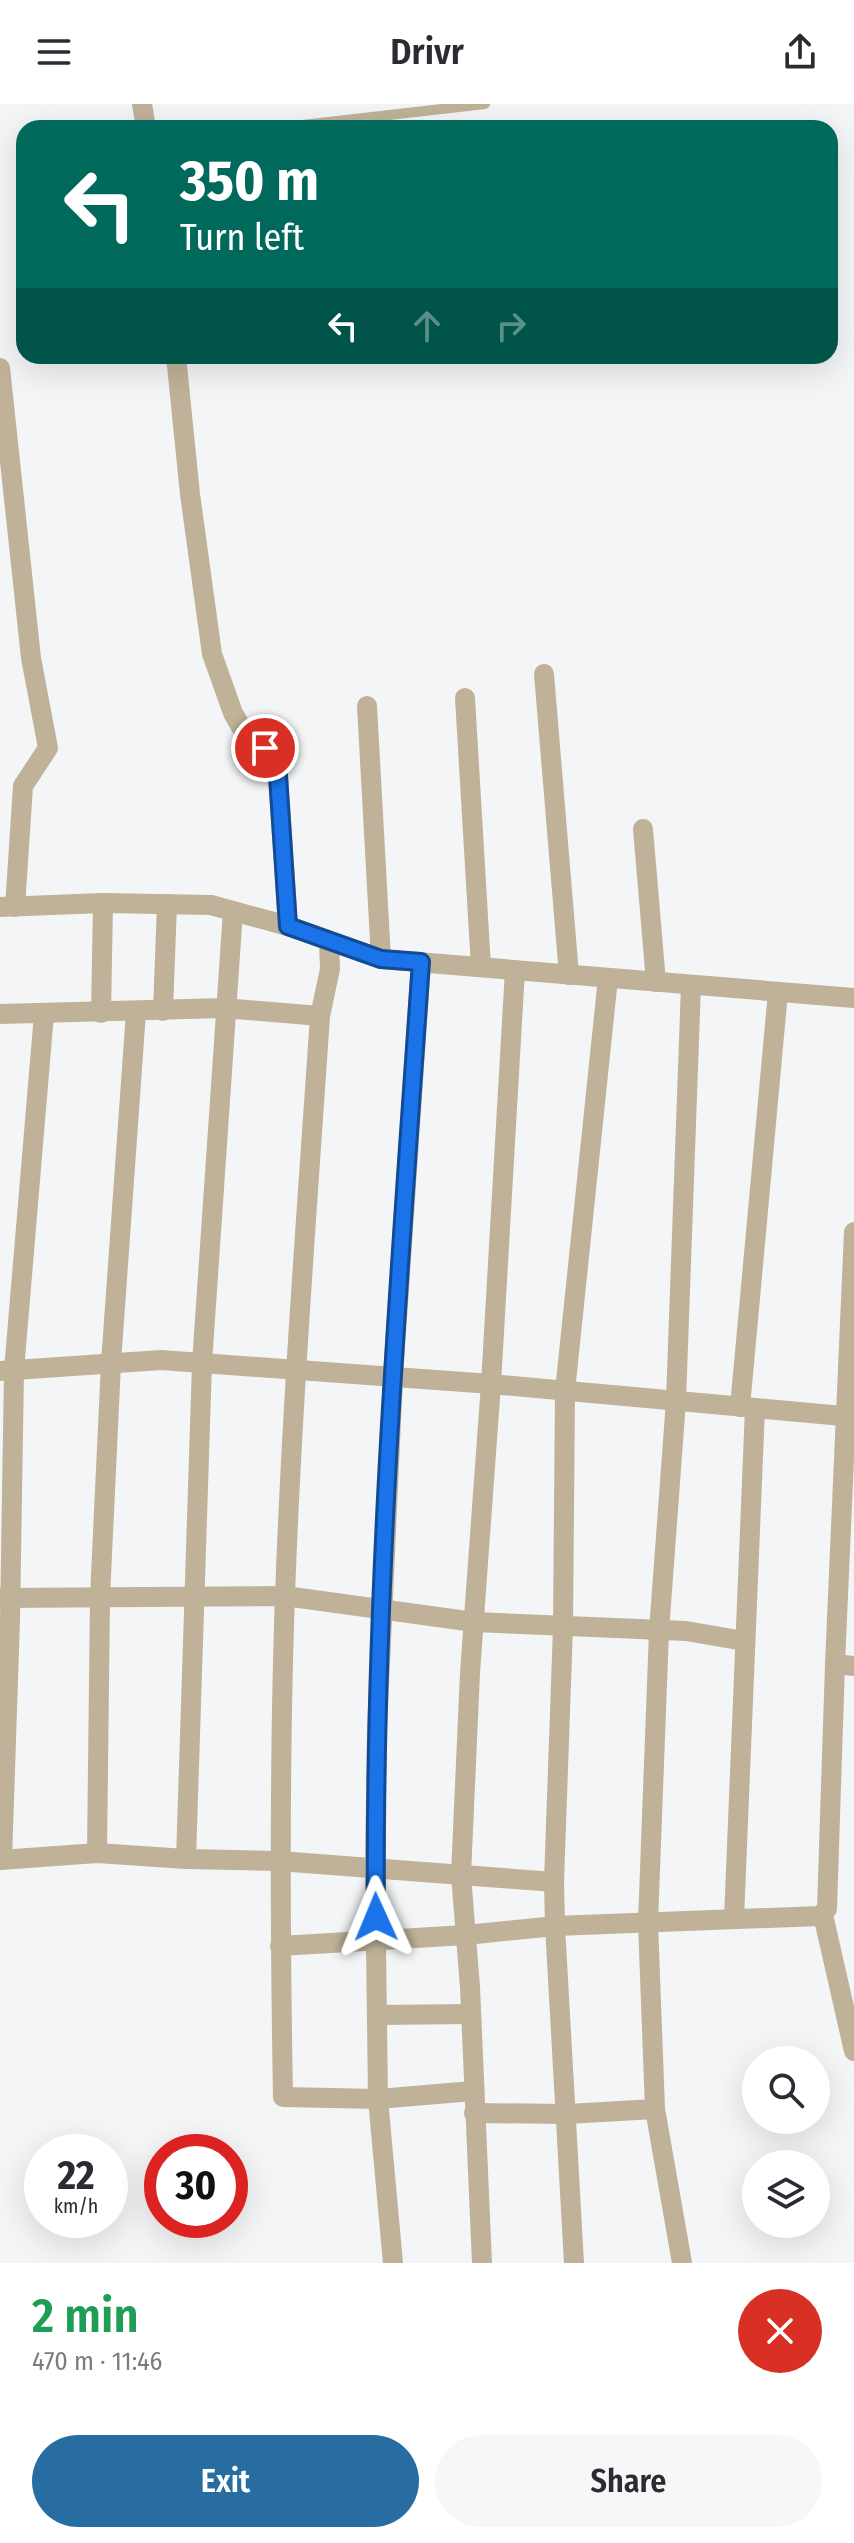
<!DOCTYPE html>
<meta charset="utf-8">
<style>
body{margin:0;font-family:"Fira Sans Condensed",sans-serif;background:#f7f7f7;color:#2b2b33;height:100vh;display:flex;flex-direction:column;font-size:30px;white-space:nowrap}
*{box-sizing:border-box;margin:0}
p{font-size:26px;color:#7c7c81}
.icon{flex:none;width:44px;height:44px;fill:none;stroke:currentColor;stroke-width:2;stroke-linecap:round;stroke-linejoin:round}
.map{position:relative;height:2159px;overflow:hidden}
.details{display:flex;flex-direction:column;background:#fff;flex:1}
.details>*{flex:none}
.hud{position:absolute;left:16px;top:16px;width:822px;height:244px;border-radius:24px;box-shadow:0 8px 32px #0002;background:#00695c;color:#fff;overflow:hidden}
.tools{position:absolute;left:742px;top:1942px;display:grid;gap:16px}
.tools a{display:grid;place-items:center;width:88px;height:88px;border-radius:50%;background:#fff;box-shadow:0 8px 32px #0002;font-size:40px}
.speed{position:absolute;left:24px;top:2030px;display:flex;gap:16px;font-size:40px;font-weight:700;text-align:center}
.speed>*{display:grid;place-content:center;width:104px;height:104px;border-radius:50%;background:#fff;box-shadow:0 8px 32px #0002;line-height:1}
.speed small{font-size:20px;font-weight:400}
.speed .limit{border:12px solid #d22;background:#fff;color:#111}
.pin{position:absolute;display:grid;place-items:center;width:68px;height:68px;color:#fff;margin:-34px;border:4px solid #fff;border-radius:50%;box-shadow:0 2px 8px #0007}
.me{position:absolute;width:88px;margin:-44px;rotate:359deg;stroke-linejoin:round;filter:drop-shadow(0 0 6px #0008)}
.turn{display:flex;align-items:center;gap:28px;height:168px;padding:0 32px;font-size:36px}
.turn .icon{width:104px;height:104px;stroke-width:2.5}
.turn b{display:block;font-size:56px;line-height:68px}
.lanes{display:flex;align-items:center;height:76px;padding:0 32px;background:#0003;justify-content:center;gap:40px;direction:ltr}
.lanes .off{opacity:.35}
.round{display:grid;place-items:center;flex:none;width:84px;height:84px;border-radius:42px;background:#f7f7f7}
.headline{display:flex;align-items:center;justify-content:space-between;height:136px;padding:0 32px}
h1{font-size:48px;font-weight:600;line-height:60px;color:#1e9e55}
.action{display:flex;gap:16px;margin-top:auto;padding:16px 32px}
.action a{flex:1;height:92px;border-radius:48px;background:#286da2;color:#fff;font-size:32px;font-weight:600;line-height:92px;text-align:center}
.action a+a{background:#f7f7f7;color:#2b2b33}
header{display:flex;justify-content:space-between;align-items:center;height:104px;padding:0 32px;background:#fff;font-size:36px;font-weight:600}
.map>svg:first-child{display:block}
</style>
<header><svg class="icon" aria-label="menu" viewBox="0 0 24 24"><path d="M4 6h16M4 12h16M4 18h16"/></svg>Drivr<svg class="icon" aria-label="share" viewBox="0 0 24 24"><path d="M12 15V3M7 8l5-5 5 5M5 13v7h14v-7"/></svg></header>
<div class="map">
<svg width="854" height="2159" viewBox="0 0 854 2159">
<rect width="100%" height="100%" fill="#f4f5f6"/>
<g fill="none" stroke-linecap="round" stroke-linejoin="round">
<path stroke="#bfb299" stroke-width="10" d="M276 24 485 0"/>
<g stroke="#bfb299" stroke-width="20">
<path d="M142 0 146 24"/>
<path d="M176 252 190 390 212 550 233 609 246 632 265 644 278 672 288 822"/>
<path d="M0 264 31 554 48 644 23 682 15 803"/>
<path d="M544 570 569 871"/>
<path d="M465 594 481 863"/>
<path d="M367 602 381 855"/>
<path d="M643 725 656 878"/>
<path d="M0 803 103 799 211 801 288 822 381 855 854 894"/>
<path d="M329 837 330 865 320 912C307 1105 292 1298 285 1491 279 1659 280 1826 283 1993L378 1995 473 1987"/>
<path d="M163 907 167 800"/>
<path d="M101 909 103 799"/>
<path d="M0 910 224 904 320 912"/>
<path d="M0 1267 161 1256 491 1280 854 1313"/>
<path d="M740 1303 778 888"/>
<path d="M0 1494 285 1492 474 1518 686 1527 744 1537"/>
<path d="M835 1560 854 1128"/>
<path d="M97 1749 100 1493 111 1259 136 908"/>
<path d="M186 1755 202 1259 233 807"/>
<path d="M0 1756 97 1749 186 1755 279 1757 554 1778 555 1822 820 1812 827 1805 835 1560 854 1562"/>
<path d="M2 1756 10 1516 14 1266 44 910"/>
<path d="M554 1778 563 1523 565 1287 608 874"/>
<path d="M823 1811 854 1947"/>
<path d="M734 1815 755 1304"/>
<path d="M280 1842 466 1831 555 1822 574 2159"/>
<path d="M377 1911 471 1910"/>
<path d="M655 2005 682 2159"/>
<path d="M474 2009 567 2010 655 2005 648 1819 659 1527 676 1297 691 881"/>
<path d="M393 2159 378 1995 375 1765 377 1625 393 1273 421 858"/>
<path d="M482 2159 470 1883 461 1771 470 1569 491 1280 515 866"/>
</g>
</g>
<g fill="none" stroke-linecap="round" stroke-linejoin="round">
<g stroke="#114b97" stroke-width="20">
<path id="route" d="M265 644 278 672 288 822 381 855 421 858C399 1176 373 1494 376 1813"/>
</g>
<use href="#route" stroke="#1a73e8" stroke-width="14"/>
</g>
</svg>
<div class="tools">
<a><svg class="icon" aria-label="search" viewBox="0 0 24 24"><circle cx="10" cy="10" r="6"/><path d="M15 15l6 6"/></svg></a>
<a><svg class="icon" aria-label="layers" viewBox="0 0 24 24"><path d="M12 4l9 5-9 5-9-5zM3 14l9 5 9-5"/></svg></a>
</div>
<div class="speed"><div>22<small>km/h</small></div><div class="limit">30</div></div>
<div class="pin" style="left:265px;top:644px;background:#d93025"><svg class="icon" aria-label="arrive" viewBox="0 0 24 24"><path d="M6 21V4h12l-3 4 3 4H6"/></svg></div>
<svg class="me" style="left:376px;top:1813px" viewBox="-20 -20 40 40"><path d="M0-17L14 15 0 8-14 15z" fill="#1a73e8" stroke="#fff" stroke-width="4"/></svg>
<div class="hud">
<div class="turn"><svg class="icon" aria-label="left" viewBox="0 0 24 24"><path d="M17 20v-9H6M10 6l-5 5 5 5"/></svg><div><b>350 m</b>Turn left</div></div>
<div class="lanes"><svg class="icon" aria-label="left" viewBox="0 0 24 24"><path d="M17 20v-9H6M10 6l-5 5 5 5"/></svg><svg class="icon off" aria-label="ahead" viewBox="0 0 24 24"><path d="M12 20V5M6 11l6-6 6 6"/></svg><svg class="icon off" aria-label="right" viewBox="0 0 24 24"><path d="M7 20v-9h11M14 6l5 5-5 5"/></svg></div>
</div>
</div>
<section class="details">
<div class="headline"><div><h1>2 min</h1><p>470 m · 11:46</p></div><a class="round" style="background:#d93025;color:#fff"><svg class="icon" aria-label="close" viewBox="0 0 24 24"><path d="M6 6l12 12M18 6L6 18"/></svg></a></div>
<div class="action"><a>Exit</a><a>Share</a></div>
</section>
